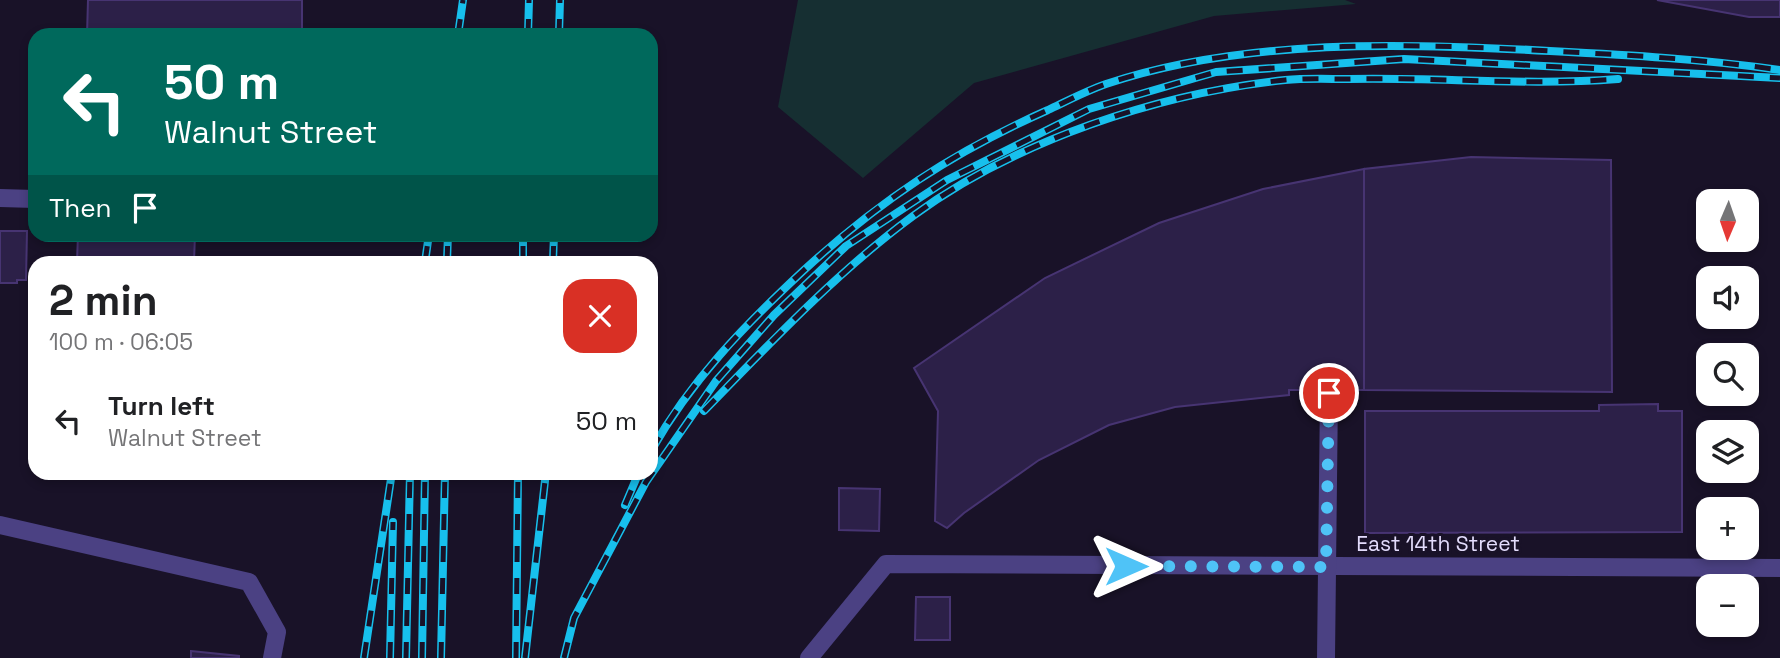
<!DOCTYPE html>
<meta charset="utf-8">
<style>
body{margin:0;font-family:"Space Grotesk",sans-serif;background:#f6f6f6;color:#202124;height:100vh;display:flex;flex-direction:column;font-size:26px;white-space:nowrap}
*{box-sizing:border-box;margin:0}
p{font-size:23px;color:#757577}
.icon{flex:none;width:38px;height:38px;fill:none;stroke:currentColor;stroke-width:2;stroke-linecap:round;stroke-linejoin:round}
.map{position:relative;flex:1;overflow:hidden}
.side{position:absolute;left:28px;top:256px;width:630px;height:224px;display:flex;flex-direction:column;background:#fff;border-radius:21px;box-shadow:0 4px 10px #0003}
.side>*{flex:none}
.top-card{position:absolute;left:28px;top:28px;width:630px;height:214px;border-radius:21px;box-shadow:0 4px 10px #0003;background:#00695c;color:#fff;overflow:hidden}
.needle{width:46px;rotate:182deg}
.buttons{position:absolute;left:1696px;top:189px;display:grid;gap:14px}
.buttons a{display:grid;place-items:center;width:63px;height:63px;border-radius:14px;background:#fff;box-shadow:0 4px 10px #0003;font-size:35px}
.pin{position:absolute;display:grid;place-items:center;width:60px;height:60px;color:#fff;margin:-30px;border:4px solid #fff;border-radius:50%;box-shadow:0 2px 7px #0007}
.me{position:absolute;width:77px;margin:-38px;rotate:90deg;stroke-linejoin:round;filter:drop-shadow(0 0 5px #0008)}
.turn{display:flex;align-items:center;gap:24px;height:147px;padding:0 21px;font-size:32px}
.turn .icon{width:91px;height:91px;stroke-width:2.5}
.turn b{display:block;font-size:49px;line-height:60px}
.then{display:flex;align-items:center;height:66px;padding:0 21px;background:#0003;gap:14px;font-size:26px}
.round{display:grid;place-items:center;flex:none;width:74px;height:74px;border-radius:21px;background:#f6f6f6}
.overview{display:flex;align-items:center;justify-content:space-between;height:119px;padding:0 21px}
h1{font-size:42px;font-weight:600;line-height:52px}
ul{padding:0;list-style:none}
li{display:flex;align-items:center;gap:21px;height:91px;padding:0 21px}
li div{flex:1}
li b{display:block;font-size:26px}
li em{font-style:normal}
.map>svg:first-child{display:block}
</style>
<div class="map">
<svg width="1780" height="658" viewBox="0 0 1780 658">
<rect width="100%" height="100%" fill="#191228"/>
<path fill="#162f32" d="M798 0H1345L1356 4 1214 16 974 83 863 178 778 107Z"/>
<g fill="#2c2048" stroke="#473472" stroke-width="2">
<path d="M88 0H302V35H87Z"/>
<path d="M1657 0H1780V17H1749Z"/>
<path d="M1471 157 1611 160 1612 392 1364 390V169Z"/>
<path d="M1364 169V390H1289V395L1175 407 1109 425 1039 460 964 513 947 528 935 521 938 411 914 368 1045 278 1159 223 1263 189Z"/>
<path d="M0 231H27L26 280H17V283H0Z"/>
<path d="M78 234H195L194 262H77Z"/>
<path d="M1658 404V411H1682V532L1365 533V411H1599V405Z"/>
<path d="M839 488 880 489 879 531 839 530Z"/>
<path d="M916 597H950V640H915Z"/>
<path d="M191 651 239 656V658H191Z"/>
</g>
<g fill="none" stroke-linecap="round" stroke-linejoin="round">
<g stroke="#4b4183" stroke-width="18">
<path d="M0 198 35 199"/>
<path d="M0 525 249 582 277 632 272 658"/>
<path d="M809 658 886 564 1780 568"/>
<path d="M1326 658 1329 393"/>
</g>
<g stroke="#17c0ed" stroke-width="8">
<g id="rail">
<path d="M458 35 463 0"/>
<path d="M528 35 529 0"/>
<path d="M559 35 560 0"/>
<path d="M425 262 429 234"/>
<path d="M447 262 448 234"/>
<path d="M523 262V234"/>
<path d="M553 262 554 234"/>
<path d="M704 411C770 343 837 272 913 216 1015 141 1159 93 1285 80 1306 78 1328 79 1349 79 1438 77 1528 86 1618 79"/>
<path d="M651 451C691 380 744 326 803 271 879 201 953 152 1048 110 1067 101 1086 91 1106 84 1244 38 1407 43 1550 51 1627 55 1704 59 1780 70"/>
<path d="M625 505 639 472"/>
<path d="M364 658 392 472"/>
<path d="M390 658 393 522"/>
<path d="M406 658 410 472"/>
<path d="M422 658 425 472"/>
<path d="M441 658 445 472"/>
<path d="M516 658 518 472"/>
<path d="M525 658 546 472"/>
<path d="M564 658 574 618 646 482 716 381 774 315 846 246 947 180 1089 109 1216 72 1404 59 1780 78"/>
</g>
</g>
<use href="#rail" stroke="#191228" stroke-width="5" stroke-dasharray="16" stroke-linecap="butt"/>
</g>
<g fill="none" stroke-linecap="round" stroke-linejoin="round">
<path stroke="#4fc3f7" stroke-width="12" stroke-dasharray="0 21.6" d="M1126 566 1326 567 1329 393"/>
</g>
<g text-anchor="middle" stroke-width="6" stroke-linejoin="round" paint-order="stroke">
<g font-size="21" fill="#e3dcfc" stroke="#191228">
<text x="1438" y="551">East 14th Street</text>
</g>
</g>
</svg>
<div class="buttons">
<a><svg class="needle" viewBox="-14 -14 28 28"><path d="M0-13l5 13h-10z" fill="#e53935"/><path d="M0 13l5-13h-10z" fill="#757577"/></svg></a>
<a><svg class="icon" aria-label="sound" viewBox="0 0 24 24"><path d="M4 9h4l5-4v14l-5-4H4zM17 9q2 3 0 6"/></svg></a>
<a><svg class="icon" aria-label="search" viewBox="0 0 24 24"><circle cx="10" cy="10" r="6"/><path d="M15 15l6 6"/></svg></a>
<a><svg class="icon" aria-label="layers" viewBox="0 0 24 24"><path d="M12 4l9 5-9 5-9-5zM3 14l9 5 9-5"/></svg></a>
<a>+</a>
<a>−</a>
</div>
<div class="pin" style="left:1329px;top:393px;background:#d93025"><svg class="icon" aria-label="arrive" viewBox="0 0 24 24"><path d="M6 21V4h12l-3 4 3 4H6"/></svg></div>
<svg class="me" style="left:1126px;top:566px" viewBox="-20 -20 40 40"><path d="M0-17L14 15 0 8-14 15z" fill="#4fc3f7" stroke="#fff" stroke-width="4"/></svg>
<div class="top-card">
<div class="turn"><svg class="icon" aria-label="left" viewBox="0 0 24 24"><path d="M17 20v-9H6M10 6l-5 5 5 5"/></svg><div><b>50 m</b>Walnut Street</div></div>
<div class="then">Then<svg class="icon" aria-label="arrive" viewBox="0 0 24 24"><path d="M6 21V4h12l-3 4 3 4H6"/></svg></div>
</div>
<section class="side">
<div class="overview"><div><h1>2 min</h1><p>100 m · 06:05</p></div><a class="round" style="background:#d93025;color:#fff"><svg class="icon" aria-label="close" viewBox="0 0 24 24"><path d="M6 6l12 12M18 6L6 18"/></svg></a></div>
<ul>
<li><svg class="icon" aria-label="left" viewBox="0 0 24 24"><path d="M17 20v-9H6M10 6l-5 5 5 5"/></svg><div><b>Turn left</b><p>Walnut Street</p></div><em>50 m</em></li>
</ul>
</section>
</div>
